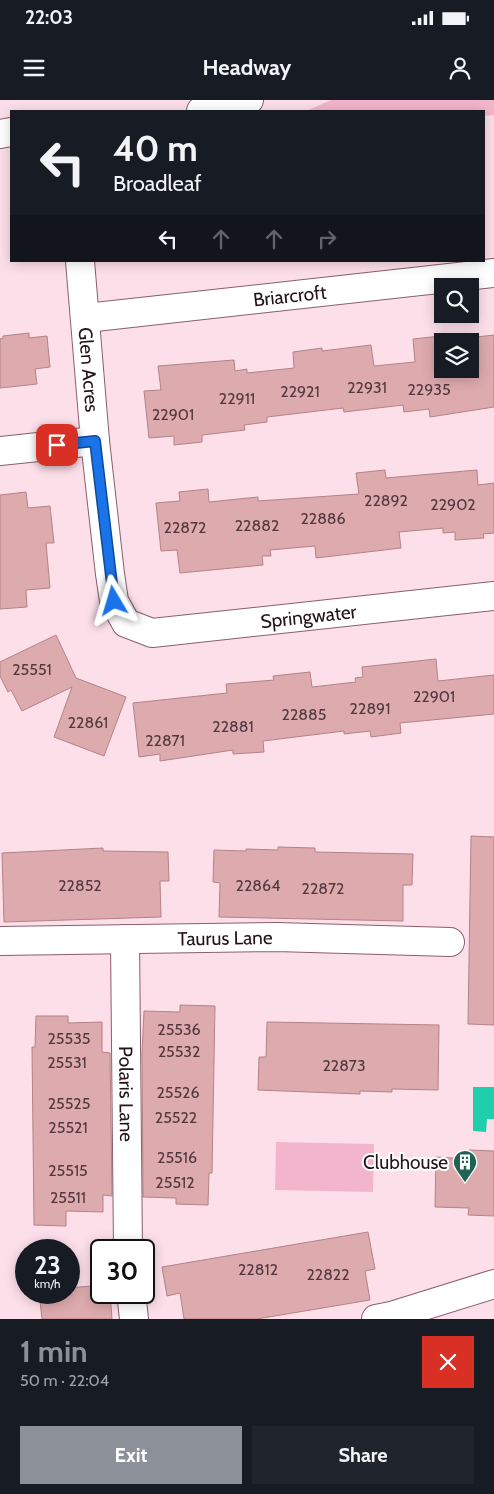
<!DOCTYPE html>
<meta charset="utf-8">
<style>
body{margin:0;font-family:Cabin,sans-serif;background:#20242c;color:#f1f3f6;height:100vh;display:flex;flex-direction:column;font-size:19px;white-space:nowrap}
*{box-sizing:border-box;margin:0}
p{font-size:16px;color:#9ea1a6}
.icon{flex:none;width:28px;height:28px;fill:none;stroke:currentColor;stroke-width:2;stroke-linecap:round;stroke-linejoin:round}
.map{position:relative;height:1219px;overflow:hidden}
.details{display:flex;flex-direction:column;background:#171b24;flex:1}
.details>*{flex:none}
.guide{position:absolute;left:10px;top:10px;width:475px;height:152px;border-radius:0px;box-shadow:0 2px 12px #0003;background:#171b24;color:#f1f3f6;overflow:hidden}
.buttons{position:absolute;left:434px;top:178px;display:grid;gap:10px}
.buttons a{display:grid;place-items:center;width:45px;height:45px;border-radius:0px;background:#171b24;box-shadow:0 2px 12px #0003;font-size:25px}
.speed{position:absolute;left:15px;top:1139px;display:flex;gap:10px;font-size:25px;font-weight:700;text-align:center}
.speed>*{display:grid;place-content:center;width:65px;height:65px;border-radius:50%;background:#171b24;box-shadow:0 2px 12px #0003;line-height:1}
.speed small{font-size:12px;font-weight:400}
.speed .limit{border:2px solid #111;border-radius:8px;background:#fff;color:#111}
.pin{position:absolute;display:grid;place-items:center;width:42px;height:42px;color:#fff;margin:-21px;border-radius:10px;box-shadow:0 2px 8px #0006}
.me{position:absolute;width:55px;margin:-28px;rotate:353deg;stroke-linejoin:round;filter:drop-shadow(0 0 4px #0008)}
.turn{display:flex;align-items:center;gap:18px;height:105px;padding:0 20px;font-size:22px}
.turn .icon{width:65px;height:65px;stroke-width:2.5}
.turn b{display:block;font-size:35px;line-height:42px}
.lanes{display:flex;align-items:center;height:48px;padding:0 20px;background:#0003;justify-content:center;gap:25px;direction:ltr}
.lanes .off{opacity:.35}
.round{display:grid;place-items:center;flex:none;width:52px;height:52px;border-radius:0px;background:#20242c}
.headline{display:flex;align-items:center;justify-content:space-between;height:85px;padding:0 20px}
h1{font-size:30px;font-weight:700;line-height:38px;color:#8c9099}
.primary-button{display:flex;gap:10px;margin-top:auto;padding:10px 20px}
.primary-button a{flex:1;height:58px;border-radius:0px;background:#8c9099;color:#fff;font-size:20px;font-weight:700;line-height:58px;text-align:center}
.primary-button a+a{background:#20242c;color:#f1f3f6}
.status{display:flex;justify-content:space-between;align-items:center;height:35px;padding:0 25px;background:#171b24;direction:ltr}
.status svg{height:14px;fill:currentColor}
header{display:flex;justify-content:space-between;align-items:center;height:65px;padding:0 20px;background:#171b24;font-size:22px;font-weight:700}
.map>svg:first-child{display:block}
</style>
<div class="status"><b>22:03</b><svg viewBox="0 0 49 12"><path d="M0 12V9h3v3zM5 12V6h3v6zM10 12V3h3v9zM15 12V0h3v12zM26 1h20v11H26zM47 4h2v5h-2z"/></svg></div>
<header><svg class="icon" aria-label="menu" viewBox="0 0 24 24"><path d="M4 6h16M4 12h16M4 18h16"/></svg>Headway<svg class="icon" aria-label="person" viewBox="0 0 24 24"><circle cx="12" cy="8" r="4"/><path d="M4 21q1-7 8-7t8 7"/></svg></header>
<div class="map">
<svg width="494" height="1219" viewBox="0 0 494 1219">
<rect width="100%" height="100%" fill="#fddfe9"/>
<g fill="#f3b5cb">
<path d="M331 0H494V15L484 16V11H306Z"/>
<path d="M276 1042 374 1044 373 1092 275 1090Z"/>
</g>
<path fill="#1ecead" d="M473 987H494V1019H487L486 1032 473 1031Z"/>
<g fill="#ddaaad" stroke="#b38386" fill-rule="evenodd">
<path d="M29 233V238L47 236 50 267 35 269 37 284 0 288V239L3 238V236Z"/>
<path d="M450 235V240L494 235V307L430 317 429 309 404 312 403 305 344 312 343 308 267 317V322L244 325 245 330 202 335V342L174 345V336L149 338 144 291 161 290 158 266 234 260 235 271 247 269V273L294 268 293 252 322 248V251L371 245 374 266 415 262 413 239ZM442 241H470V269H442Z"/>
<path d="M385 370 386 378 477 370 478 385 494 383V433L483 434 484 438 455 440V432L443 433V428L399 432 401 448 316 458 315 446 270 450 271 456H262L263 465 180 473 177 450 161 451 156 403 180 401 179 392 208 389 209 402 258 397V401L359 394 356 373Z"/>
<path d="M26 392 28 408 50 406 54 443H46L50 488 26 490 27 507 0 509V395Z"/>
<path d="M56 535 76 578 126 597 104 656 54 637 72 587 22 611 11 590 8 592 0 576V562Z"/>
<path d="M436 559 438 581 494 575V614L400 623 401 633 371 637 370 631 344 634V631L263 641 264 652 233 654V650L160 661V654L139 657 133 603 227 593 226 584 274 580 273 576 310 572 312 587 356 582 355 578 363 577 362 567Z"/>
<path d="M471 736 494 737V925L468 924Z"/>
<path d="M278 747 315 748V752L413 754 412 785H403V821L219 817 220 783 213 782 214 750 246 751V749L278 750Z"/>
<path d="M103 748V751L168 752 169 781H160L161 817 4 822 2 753Z"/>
<path d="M180 905 215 906 212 1073H209L208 1105 176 1104V1098L143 1097 142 953 144 911 180 912Z"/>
<path d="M36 916H68V923L102 922V952L110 953 112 1096 103 1095V1112L66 1111V1126L34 1125 32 947H35Z"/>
<path d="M267 922 439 925 438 990 392 989V992L360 991V994L258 990 259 957H266Z"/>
<path d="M469 1050 494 1051V1116L468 1115 469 1108 435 1107 436 1057 468 1059Z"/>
<path d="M368 1132 375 1169 365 1171 370 1200 257 1219H184L180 1193 167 1196 162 1167Z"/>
<path d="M101 1185V1192H110L112 1219H42L39 1192H69V1188Z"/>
</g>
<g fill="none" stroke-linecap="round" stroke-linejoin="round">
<g stroke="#895e6e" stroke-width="30">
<g id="street">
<path d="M201 11 249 0"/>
<path d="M0 34 11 32"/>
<path id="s1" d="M80 161 95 341 110 474 114 501 126 523 152 533 494 496"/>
<path id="s2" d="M86 218 494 173"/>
<path d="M0 351 95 341"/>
<path id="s3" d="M125 839 128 1150"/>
<path id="s4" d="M0 841 276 837 450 842"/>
<path d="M131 1192 134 1219"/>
<path d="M376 1219 391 1216 494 1184"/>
</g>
</g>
<use href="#street" stroke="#fff" stroke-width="28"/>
</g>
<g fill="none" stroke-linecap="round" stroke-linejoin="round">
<g stroke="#114b97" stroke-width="12">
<path id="route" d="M57 345 95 341 114 501"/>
</g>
<use href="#route" stroke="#1a73e8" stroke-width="9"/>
</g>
<defs>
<g id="building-pin" transform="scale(1.25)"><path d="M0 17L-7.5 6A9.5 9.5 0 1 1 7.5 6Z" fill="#1f6354" stroke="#fff"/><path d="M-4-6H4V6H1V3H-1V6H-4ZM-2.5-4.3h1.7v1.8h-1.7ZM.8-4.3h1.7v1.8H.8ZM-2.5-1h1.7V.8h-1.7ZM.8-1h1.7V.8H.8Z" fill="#fff"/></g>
</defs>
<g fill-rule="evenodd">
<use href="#building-pin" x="465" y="1062"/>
</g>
<g text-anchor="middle" stroke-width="4" stroke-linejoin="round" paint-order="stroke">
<g font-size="16" fill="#52393f">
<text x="367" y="293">22931</text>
<text x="429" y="295">22935</text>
<text x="300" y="297">22921</text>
<text x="237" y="304">22911</text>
<text x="173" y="320">22901</text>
<text x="386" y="406">22892</text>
<text x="453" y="410">22902</text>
<text x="323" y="424">22886</text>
<text x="257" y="431">22882</text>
<text x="185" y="433">22872</text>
<text x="32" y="575">25551</text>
<text x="434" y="602">22901</text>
<text x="370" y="614">22891</text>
<text x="304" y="620">22885</text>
<text x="88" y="628">22861</text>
<text x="233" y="632">22881</text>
<text x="165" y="646">22871</text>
<text x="80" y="791">22852</text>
<text x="258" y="791">22864</text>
<text x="323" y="794">22872</text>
<text x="179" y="935">25536</text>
<text x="69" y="944">25535</text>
<text x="179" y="957">25532</text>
<text x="67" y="968">25531</text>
<text x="344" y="971">22873</text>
<text x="178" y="998">25526</text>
<text x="69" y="1009">25525</text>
<text x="176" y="1023">25522</text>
<text x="68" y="1033">25521</text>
<text x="177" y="1063">25516</text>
<text x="68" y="1076">25515</text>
<text x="175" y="1088">25512</text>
<text x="68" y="1103">25511</text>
<text x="258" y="1175">22812</text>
<text x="328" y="1180">22822</text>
</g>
<g font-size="19" fill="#24131a" stroke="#fff">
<text dy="7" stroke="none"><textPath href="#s2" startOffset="205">Briarcroft</textPath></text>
<text dy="7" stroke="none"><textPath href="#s1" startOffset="109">Glen Acres</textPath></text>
<text dy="7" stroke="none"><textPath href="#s1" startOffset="552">Springwater</textPath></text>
<text dy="7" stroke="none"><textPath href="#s4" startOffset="225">Taurus Lane</textPath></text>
<text dy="7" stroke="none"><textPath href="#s3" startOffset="155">Polaris Lane</textPath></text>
</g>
<g font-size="19" fill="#24131a" stroke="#fff" text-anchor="end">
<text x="448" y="1069">Clubhouse</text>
</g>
</g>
</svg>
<div class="buttons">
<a><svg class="icon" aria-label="search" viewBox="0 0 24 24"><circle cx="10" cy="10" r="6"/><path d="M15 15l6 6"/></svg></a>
<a><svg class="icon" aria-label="layers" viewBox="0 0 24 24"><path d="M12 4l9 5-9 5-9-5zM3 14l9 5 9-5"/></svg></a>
</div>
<div class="speed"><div>23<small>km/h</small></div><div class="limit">30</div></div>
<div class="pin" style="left:57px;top:345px;background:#d93025"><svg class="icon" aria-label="arrive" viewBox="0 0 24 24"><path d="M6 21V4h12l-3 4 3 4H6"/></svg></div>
<svg class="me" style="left:114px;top:501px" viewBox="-20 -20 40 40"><path d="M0-17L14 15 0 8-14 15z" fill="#1a73e8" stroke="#fff" stroke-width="4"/></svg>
<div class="guide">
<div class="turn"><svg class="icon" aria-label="left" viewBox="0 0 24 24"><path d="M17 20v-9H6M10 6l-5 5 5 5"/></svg><div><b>40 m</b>Broadleaf</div></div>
<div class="lanes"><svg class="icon" aria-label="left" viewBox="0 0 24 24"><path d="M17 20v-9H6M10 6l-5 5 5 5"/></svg><svg class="icon off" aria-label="ahead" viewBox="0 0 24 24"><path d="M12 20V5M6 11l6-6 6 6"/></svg><svg class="icon off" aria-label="ahead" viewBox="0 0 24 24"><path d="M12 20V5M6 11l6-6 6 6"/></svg><svg class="icon off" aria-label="right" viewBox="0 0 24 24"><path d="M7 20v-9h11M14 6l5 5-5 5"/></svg></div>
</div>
</div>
<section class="details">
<div class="headline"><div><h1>1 min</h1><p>50 m · 22:04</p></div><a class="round" style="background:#d93025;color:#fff"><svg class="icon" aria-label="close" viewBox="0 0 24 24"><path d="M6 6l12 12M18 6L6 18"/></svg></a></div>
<div class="primary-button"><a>Exit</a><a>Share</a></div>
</section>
